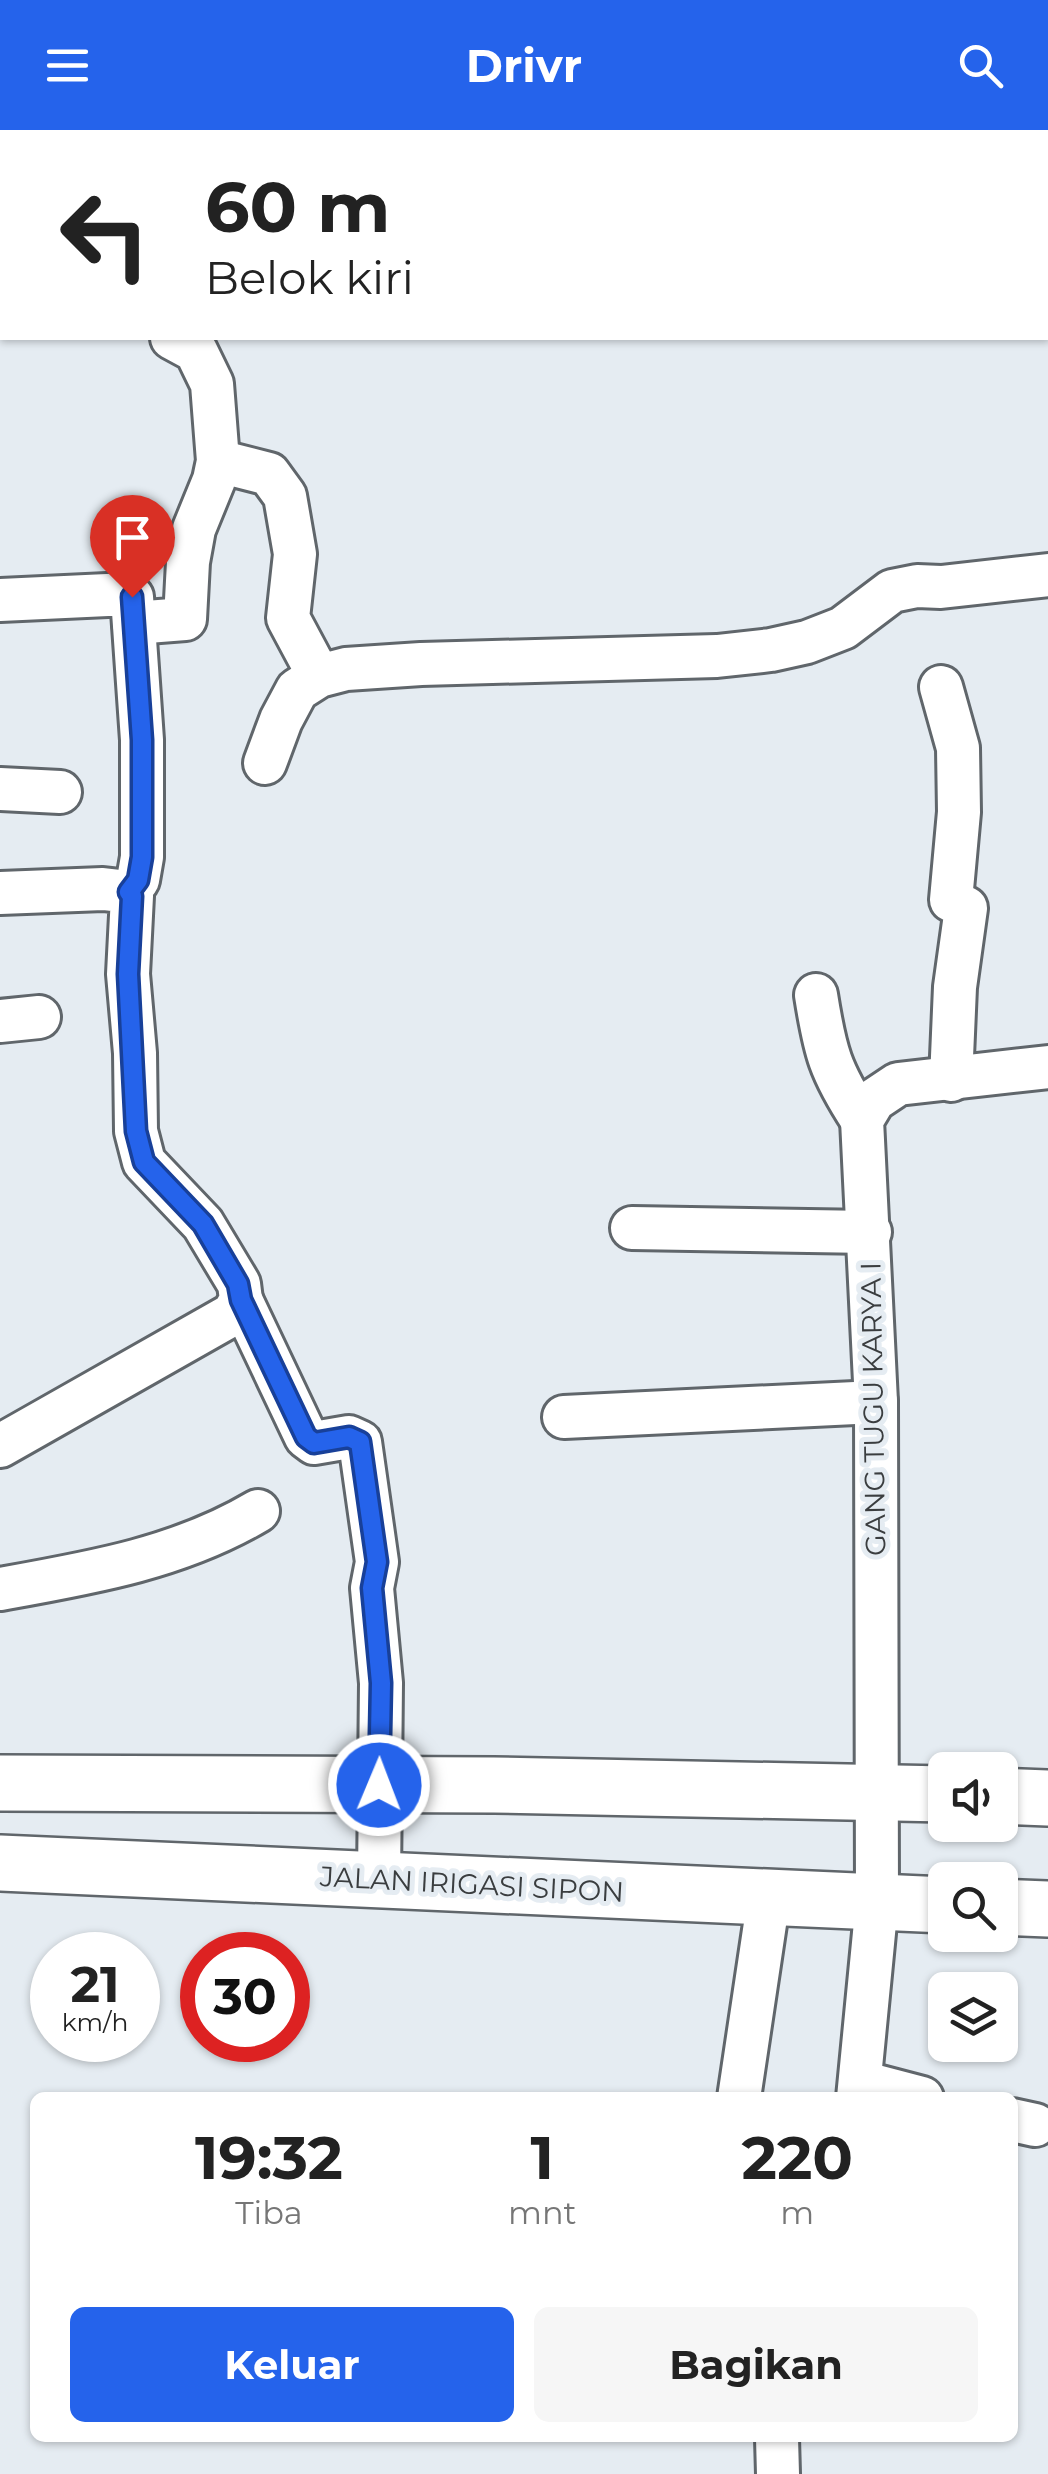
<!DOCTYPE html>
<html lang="id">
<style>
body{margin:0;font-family:Montserrat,sans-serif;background:#f6f6f6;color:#222;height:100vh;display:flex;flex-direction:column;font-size:38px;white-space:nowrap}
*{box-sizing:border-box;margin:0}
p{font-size:32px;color:#767676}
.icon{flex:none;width:55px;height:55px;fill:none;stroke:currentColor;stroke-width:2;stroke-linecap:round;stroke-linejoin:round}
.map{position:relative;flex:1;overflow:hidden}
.details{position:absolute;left:30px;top:1962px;width:988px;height:350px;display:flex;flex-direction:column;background:#fff;border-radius:15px;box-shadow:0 2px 8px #0004}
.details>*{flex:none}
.top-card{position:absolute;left:0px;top:0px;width:1050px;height:210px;box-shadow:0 2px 8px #0004;background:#fff;color:#222;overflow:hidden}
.controls{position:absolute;left:928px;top:1622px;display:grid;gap:20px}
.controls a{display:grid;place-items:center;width:90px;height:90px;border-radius:15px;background:#fff;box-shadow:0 2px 8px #0004;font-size:50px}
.speed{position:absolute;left:30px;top:1802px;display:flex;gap:20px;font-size:50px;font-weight:700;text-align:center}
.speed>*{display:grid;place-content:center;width:130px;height:130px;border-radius:50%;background:#fff;box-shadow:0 2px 8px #0004;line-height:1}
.speed small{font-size:25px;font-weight:400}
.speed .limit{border:15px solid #d22;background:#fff;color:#111}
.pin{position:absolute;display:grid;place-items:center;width:85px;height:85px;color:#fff;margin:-102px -42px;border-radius:50% 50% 50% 0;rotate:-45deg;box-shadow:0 0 10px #0007}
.pin .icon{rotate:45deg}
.me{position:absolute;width:110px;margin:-55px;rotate:1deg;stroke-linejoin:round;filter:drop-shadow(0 0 8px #0008)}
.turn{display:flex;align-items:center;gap:35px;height:210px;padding:0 40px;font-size:45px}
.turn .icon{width:130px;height:130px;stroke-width:2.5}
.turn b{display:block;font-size:70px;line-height:85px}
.eta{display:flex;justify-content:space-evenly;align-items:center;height:170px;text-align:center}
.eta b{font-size:60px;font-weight:700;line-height:70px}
.button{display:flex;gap:20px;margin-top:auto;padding:20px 40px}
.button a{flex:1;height:115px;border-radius:15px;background:#2563eb;color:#fff;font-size:40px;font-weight:700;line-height:115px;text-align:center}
.button a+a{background:#f6f6f6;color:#222}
header{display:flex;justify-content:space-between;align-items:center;height:130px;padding:0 40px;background:#2563eb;color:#fff;font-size:45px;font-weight:700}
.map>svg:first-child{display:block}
</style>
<header><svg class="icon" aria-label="menu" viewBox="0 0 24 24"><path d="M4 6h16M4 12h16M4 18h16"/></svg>Drivr<svg class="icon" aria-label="search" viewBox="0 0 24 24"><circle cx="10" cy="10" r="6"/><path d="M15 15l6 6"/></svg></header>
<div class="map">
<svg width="1048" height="2344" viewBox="0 0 1048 2344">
<rect width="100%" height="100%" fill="#e5ecf2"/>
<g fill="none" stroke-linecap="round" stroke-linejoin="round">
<g stroke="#60666b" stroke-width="48">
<g id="minor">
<path d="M59 0V2"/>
<path d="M1043 0 1045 2"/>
<path d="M0 166H2"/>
<path d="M218 331 269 344 285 366 295 424 288 488 319 546"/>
<path d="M0 470 129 464 132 467 142 610V727L138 750 129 762"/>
<path d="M134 493 185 489 188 432 194 399 214 350 218 331 212 254 196 221 172 208"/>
<path d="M941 557 958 618 959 682 951 770 966 778 955 857 951 950"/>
<path d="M265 633 281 590 297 560 319 546 346 539 421 534 717 526 771 520 807 512 843 498 892 461 917 456 941 457 1048 445"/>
<path d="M0 659 60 662"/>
<path d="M0 763 103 759 129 762 132 766 128 844 135 923 136 1001 144 1032 203 1094 239 1154 241 1170 233 1184 0 1316"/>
<path d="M816 865C825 922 830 941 862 990"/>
<path d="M0 891 39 887"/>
<path d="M632 1098 870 1102"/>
<path d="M241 1170 306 1307 314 1313 349 1307 360 1312 377 1432 372 1458 381 1553 379 1750"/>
<path d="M564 1287 876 1272"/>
<path d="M0 1459C90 1443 179 1428 258 1381"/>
<path d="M861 1952 922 1968"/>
<path d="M739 1968 769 1767"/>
<path d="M858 1968 877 1772 876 1272 862 990 874 970 898 954 1048 937"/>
<path d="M1012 1990 1035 1995"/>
<path d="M777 2308 778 2344"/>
</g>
</g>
<g stroke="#60666b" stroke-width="60">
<g id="tertiary">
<path d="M0 1653 494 1655 945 1664"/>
<path d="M1000 1666 1048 1668"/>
<path d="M0 1733 945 1775"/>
<path d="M1000 1777 1048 1779"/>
</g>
</g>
<use href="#minor" stroke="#fff" stroke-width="42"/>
<use href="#tertiary" stroke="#fff" stroke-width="55"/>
</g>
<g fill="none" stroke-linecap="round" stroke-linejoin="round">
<g stroke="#184099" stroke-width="25">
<path id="route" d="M132 467 142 610V727L138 750 129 762 132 766 128 844 136 1001 144 1032 203 1094 238 1154 241 1170 306 1307 314 1313 349 1307 360 1312 377 1432 372 1458 381 1553 379 1655"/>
</g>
<use href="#route" stroke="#2563eb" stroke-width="18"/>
</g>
<g text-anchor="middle" stroke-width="10" stroke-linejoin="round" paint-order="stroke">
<g font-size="28" fill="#3a3d3f" stroke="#e5ecf2">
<text transform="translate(873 1279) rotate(-91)" y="10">GANG TUGU KARYA I</text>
<text transform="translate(472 1754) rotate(3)" y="10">JALAN IRIGASI SIPON</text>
</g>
</g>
</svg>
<div class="controls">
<a><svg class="icon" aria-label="sound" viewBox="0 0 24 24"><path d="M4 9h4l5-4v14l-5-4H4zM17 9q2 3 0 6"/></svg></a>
<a><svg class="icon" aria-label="search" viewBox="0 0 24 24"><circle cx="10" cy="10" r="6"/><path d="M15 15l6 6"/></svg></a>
<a><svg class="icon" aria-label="layers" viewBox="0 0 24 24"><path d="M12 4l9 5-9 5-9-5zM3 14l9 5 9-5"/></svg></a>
</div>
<div class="speed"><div>21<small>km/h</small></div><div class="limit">30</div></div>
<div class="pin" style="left:132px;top:467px;background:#d93025"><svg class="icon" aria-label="arrive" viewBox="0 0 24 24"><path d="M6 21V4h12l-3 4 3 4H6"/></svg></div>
<svg class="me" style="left:379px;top:1655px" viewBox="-20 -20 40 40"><circle r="17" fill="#2563eb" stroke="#fff" stroke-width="3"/><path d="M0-11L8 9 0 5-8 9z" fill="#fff"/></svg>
<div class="top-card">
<div class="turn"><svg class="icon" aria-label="left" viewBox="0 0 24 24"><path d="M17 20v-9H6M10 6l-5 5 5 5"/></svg><div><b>60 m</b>Belok kiri</div></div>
</div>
<section class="details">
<div class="eta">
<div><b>19:32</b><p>Tiba</p></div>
<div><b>1</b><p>mnt</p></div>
<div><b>220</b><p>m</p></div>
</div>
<div class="button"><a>Keluar</a><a>Bagikan</a></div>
</section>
</div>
